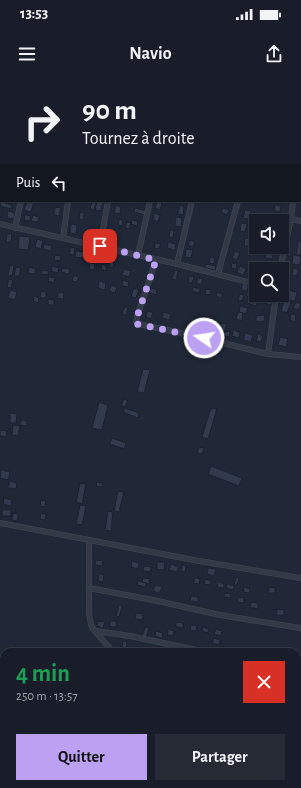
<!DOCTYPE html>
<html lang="fr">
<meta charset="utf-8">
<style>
body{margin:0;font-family:"Alegreya Sans",sans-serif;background:#252a35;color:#f1f3f6;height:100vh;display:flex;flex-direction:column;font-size:15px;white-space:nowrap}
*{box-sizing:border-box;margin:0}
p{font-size:13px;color:#9fa2a8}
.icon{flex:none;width:22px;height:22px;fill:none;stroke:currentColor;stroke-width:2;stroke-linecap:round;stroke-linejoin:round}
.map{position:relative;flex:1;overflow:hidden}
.side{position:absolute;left:0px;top:568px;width:301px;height:140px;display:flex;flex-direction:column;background:#181d29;border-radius:12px 12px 0 0;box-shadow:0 1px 3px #0004,0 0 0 1px #363b46}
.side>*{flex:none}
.banner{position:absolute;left:0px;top:0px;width:301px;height:122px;box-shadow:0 1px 3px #0004,0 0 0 1px #363b46;background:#181d29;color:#f1f3f6;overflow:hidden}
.fabs{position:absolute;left:249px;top:134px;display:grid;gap:8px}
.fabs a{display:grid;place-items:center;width:40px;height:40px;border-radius:0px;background:#181d29;box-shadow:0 1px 3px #0004,0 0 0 1px #363b46;font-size:20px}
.pin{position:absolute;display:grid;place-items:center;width:34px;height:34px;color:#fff;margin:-17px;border-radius:8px;box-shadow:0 2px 6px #0006}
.me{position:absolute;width:44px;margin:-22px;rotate:283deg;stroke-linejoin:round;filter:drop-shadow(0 0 3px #0008)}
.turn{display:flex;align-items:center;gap:14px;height:84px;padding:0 16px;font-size:18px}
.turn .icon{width:52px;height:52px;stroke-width:2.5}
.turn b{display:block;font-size:28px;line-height:34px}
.then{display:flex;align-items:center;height:38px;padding:0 16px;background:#0003;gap:8px;font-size:15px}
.round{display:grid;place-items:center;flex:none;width:42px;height:42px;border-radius:0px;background:#252a35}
.summary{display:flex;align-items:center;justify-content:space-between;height:68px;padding:0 16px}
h1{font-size:24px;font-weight:700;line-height:30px;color:#1e9e55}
.primary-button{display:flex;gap:8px;margin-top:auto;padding:8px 16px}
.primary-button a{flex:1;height:46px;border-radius:0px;background:#bca0f2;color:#111;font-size:16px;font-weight:700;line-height:46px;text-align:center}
.primary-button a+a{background:#252a35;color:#f1f3f6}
.status{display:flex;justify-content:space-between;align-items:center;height:28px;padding:0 20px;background:#181d29;direction:ltr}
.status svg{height:11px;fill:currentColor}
header{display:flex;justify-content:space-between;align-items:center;height:52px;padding:0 16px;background:#181d29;font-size:18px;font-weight:700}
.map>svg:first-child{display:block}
</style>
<div class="status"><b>13:53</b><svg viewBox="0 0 49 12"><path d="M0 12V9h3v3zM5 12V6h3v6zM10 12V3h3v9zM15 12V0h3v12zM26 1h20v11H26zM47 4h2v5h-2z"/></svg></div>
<header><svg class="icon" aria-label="menu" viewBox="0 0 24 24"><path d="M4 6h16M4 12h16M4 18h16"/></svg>Navio<svg class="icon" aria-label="share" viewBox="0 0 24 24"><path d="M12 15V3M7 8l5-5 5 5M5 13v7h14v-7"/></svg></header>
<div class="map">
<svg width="301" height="708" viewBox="0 0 301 708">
<rect width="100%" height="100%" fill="#202737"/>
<g fill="#323b4e" stroke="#1b212e">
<path d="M1 120V121H5V123L12 125 11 129 0 126Z"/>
<path d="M27 121H34L31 132 24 130Z"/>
<path d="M92 121 96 122 94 130 90 128Z"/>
<path d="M97 121 103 122 101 131 95 130Z"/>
<path d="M157 122 162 123 160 130 155 128Z"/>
<path d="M116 125 121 127 120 134 114 133Z"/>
<path d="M180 125 184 127 183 135 178 134Z"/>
<path d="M275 125 281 126 280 132 274 131Z"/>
<path d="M55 127 61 128 59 136 54 135Z"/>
<path d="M135 128 146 131 145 135 134 132Z"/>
<path d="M223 128 229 130 227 135 221 132Z"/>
<path d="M245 130 251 131 249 139 243 138Z"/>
<path d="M8 131 15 133 14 139 7 138Z"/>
<path d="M80 132 84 133 83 140 79 139Z"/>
<path d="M154 133 160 135 158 142 153 140Z"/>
<path d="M25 135 31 136 30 141 24 140Z"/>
<path d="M33 135 39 137 38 142 31 141Z"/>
<path d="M266 135 271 136 270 141H265Z"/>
<path d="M176 137 182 138 181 147 175 146Z"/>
<path d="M119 139 123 140 122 146 118 145Z"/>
<path d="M132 140 138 141 137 146 131 144Z"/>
<path d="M127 142 131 143 129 149 125 148Z"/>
<path d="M241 143 247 144 245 152 240 151Z"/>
<path d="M71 144 77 145 76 154 70 153Z"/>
<path d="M90 149 100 151V154L90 153Z"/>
<path d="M170 150 174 151 173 158 169 157Z"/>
<path d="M7 154H12L11 162H6Z"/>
<path d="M110 154 115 155 113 162 108 160Z"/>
<path d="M19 156 30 157 28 170 18 169Z"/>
<path d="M245 158 251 159 250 166H244Z"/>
<path d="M37 159 43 161 41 169 35 167Z"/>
<path d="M190 160 195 162 193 167 188 165Z"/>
<path d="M298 161H301V175H296Z"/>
<path d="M168 162 176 164 175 170 167 168Z"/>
<path d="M155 163 161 164 159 169 154 168Z"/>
<path d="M44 164 52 166 51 171 43 169Z"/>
<path d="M71 167 75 168 74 175 69 174Z"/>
<path d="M259 167H264L263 174 258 173Z"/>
<path d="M186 169 193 170 191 178 185 177Z"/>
<path d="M76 171 84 172 83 178 75 177Z"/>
<path d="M235 171 240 173 237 180 232 178Z"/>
<path d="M266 173 273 175 272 179 265 178Z"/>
<path d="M55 175 61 176 60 181 54 180Z"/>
<path d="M293 175 301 176 300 185 292 184Z"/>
<path d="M210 177 215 178 214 184 209 183Z"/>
<path d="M110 180 114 181 113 188 109 187Z"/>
<path d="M262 181 270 183 268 189H260Z"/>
<path d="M90 183 95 184 94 190 89 189Z"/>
<path d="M232 183 237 184 236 189 231 188Z"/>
<path d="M102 184 107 186 106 191 101 189Z"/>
<path d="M206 184 216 186 215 190 205 188Z"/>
<path d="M10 185 14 186 12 196 8 195Z"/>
<path d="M52 186 59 188 58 193 51 191Z"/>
<path d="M240 186 246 189 243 195 237 192Z"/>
<path d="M16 187 21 188 19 196H14Z"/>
<path d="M29 187 36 189 35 194 28 193Z"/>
<path d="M62 188 70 189 69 194 61 192Z"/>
<path d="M293 188 298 189 297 196 292 195Z"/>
<path d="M124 189 131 191 129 197 122 195Z"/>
<path d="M42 190 48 191V195L41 194Z"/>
<path d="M175 190 178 191 176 200 172 199Z"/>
<path d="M74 195 79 197 77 202 72 201Z"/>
<path d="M189 196 194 197 192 203 188 202Z"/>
<path d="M49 197 55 198 54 203 48 201Z"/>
<path d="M198 198 203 199 201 205 196 203Z"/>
<path d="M9 199 13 200 11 208 7 207Z"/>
<path d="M123 200 129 202 128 207 122 206Z"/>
<path d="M99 201 106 203 105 210 98 208Z"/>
<path d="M243 203 249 206 246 211 241 209Z"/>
<path d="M111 205 117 207 115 213 109 211Z"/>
<path d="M193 207 200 209 199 213 192 211Z"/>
<path d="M134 208 139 210 136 218 131 217Z"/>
<path d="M151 208 157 210 156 215 149 212Z"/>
<path d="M206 209 211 210 210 215 205 214Z"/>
<path d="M10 210 17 212 15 220 8 218Z"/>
<path d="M286 210 297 212 295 221 285 219Z"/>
<path d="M41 211 46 212V218H40Z"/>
<path d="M248 211 253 212 251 217 246 216Z"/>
<path d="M253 211 256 212V215H259L256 226 249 224Z"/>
<path d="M58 212 64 213 63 219 57 218Z"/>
<path d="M217 212 223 214 221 218 216 216Z"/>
<path d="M240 214 244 215 242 221 238 220Z"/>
<path d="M34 216 39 218 38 223 33 221Z"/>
<path d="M48 219 54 220V225H48Z"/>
<path d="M267 219 272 220 271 225 266 224Z"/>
<path d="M284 221 291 223 287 233 281 231Z"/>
<path d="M296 222 301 224 298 230 293 228Z"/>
<path d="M240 226 248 228 246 234 239 232Z"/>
<path d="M124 227 128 228 126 235 122 234Z"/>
<path d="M147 231 153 232 151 239 146 237Z"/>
<path d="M164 232 171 234 169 240 162 238Z"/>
<path d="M238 232 243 233 242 241 236 239Z"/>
<path d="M291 234 296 235 295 242 290 240Z"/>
<path d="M264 235 265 241 256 242V236Z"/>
<path d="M187 243 195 245 193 252 186 250Z"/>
<path d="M221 243 227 244 225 251 220 250Z"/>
<path d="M233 250 240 252 239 258 232 256Z"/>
<path d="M225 251 230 252 229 257 224 256Z"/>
<path d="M245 253 253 255 251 262 243 260Z"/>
<path d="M258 254 263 256 261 262 256 261Z"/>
<path d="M280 257 288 259 286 267 278 265Z"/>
<path d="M143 289 150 290 144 313 137 312Z"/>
<path d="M124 319 128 321 125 327 121 325Z"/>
<path d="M99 322 108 325 102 350 92 348Z"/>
<path d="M125 328 139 333 138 338 123 332Z"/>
<path d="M211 328 217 329 208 359 202 357Z"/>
<path d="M10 333 17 334 16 343H10Z"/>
<path d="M21 340 27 341V346L20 345Z"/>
<path d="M13 345 20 346 18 356 12 355Z"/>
<path d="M0 350 7 351 6 357 0 356Z"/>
<path d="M112 358 126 363 124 369 110 364Z"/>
<path d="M199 367 204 368 202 374 197 373Z"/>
<path d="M211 386 242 398 239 406 208 394Z"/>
<path d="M1 390 10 392 8 400 0 398Z"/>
<path d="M10 401 17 403 16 409 8 408Z"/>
<path d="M97 402 103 403 102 407 96 406Z"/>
<path d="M80 403 86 404 82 424 76 422Z"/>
<path d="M118 411 124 412 119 432 114 431Z"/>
<path d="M4 418 12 420 11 426 3 424Z"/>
<path d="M41 420 46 421 45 427 40 426Z"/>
<path d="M80 425 86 426 82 445 76 444Z"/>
<rect x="2" y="430" width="9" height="6"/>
<path d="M108 431 113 432 111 451 105 450Z"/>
<path d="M13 433 18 434 17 441 12 440Z"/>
<path d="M41 433 46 434 45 440 40 439Z"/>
<path d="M96 480 103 481 102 486 95 485Z"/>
<path d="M132 481 139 483 138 489 131 487Z"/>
<path d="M157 482H165L164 490 157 489Z"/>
<path d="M171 484 179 487 177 492 169 490Z"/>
<path d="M182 485 186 486 185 492 181 491Z"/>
<path d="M144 486 151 487 150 492 143 491Z"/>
<path d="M208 488 216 489 214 496 207 494Z"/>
<path d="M99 494 104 495 103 502 98 501Z"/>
<path d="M236 497 239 498 237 505H234Z"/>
<path d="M143 498 150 499 149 504 142 502Z"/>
<path d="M195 498 200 499 199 504 193 503Z"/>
<path d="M205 499 211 501V505L204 504Z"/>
<path d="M138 501 146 503 145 507 137 505Z"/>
<path d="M218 502 224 504V508L217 507Z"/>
<path d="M227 504 234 506 233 510 226 508Z"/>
<path d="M155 505 162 507 159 513 153 511Z"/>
<path d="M244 507 250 509 249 513 243 512Z"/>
<path d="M269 507 275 508V513H268Z"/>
<path d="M225 513 231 514V518L224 517Z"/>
<path d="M191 516 198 517V522L190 521Z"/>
<path d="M238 517 244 518V523L237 522Z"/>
<path d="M251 522 258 523V529L250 527Z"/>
<path d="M119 525 122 526 119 537 116 536Z"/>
<path d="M277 529 284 530V535H276Z"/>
<path d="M136 533 143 534 142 540 135 539Z"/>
<path d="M98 541 105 542 103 548 97 546Z"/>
<path d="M110 541H116L117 547H110Z"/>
<path d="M176 542 183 543V548L176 547Z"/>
<path d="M191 545 197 546 196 551 190 550Z"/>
<path d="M145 547 149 548 146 558 142 557Z"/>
<path d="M202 547 209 549 208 553 202 551Z"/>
<path d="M168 549 174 551 173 556 167 555Z"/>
<path d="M216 549 222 551 221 556 214 554Z"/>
<path d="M156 551 163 553 162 558 155 556Z"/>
<path d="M214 558 220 560 219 565 212 563Z"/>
<path d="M123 561 127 562 126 568 122 567Z"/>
</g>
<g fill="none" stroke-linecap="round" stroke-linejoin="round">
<g stroke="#3d4351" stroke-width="6">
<g id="street">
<path d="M23 0 27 1"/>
<path d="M76 1V0"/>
<path d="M124 1V0"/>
<path d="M183 1 184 0"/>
<path d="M249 1V0"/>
<path d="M300 72 301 65"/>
<path d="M291 139 301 141"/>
<path d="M0 144 177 184 256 204"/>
<path d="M15 148 21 121"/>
<path d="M63 158 68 121"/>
<path d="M100 166 108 121"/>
<path d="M138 175 150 121"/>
<path d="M156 180 137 237 136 242 138 244 191 255 268 274 276 215"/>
<path d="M177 184 192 121"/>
<path d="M280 189 291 139 293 121"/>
<path d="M218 194 238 121"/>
<path d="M268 274 301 277"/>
<path d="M0 443 199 481 301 498"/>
<path d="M89 460V534L91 545 93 549 113 572"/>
<path d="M89 508 153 520 220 535 300 548"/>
<path d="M96 551 130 556 206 572"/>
</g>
</g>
<use href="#street" stroke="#343947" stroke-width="4.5"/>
<g stroke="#555d6f" stroke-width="3">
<g id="rail">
<path d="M0 610 4 615"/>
<path d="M43 704 44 708"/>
</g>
</g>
<use href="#rail" stroke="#191f2c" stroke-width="1.5" stroke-dasharray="4.5" stroke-linecap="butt"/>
</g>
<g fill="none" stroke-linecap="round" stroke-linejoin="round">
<path stroke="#bca0f2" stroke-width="7" stroke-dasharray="0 12.6" d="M100 166 156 180 137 237 136 242 137 244 204 258"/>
</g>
</svg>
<div class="fabs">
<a><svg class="icon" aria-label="sound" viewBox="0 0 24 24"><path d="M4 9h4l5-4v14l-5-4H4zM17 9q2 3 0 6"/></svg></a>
<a><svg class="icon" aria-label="search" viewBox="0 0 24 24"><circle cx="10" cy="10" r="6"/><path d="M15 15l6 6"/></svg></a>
</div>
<div class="pin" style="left:100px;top:166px;background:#d93025"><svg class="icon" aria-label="arrive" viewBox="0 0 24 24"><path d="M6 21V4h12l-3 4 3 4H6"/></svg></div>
<svg class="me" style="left:204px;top:258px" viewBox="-20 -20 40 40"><circle r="17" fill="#bca0f2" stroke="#fff" stroke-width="3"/><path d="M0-11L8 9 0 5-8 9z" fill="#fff"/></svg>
<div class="banner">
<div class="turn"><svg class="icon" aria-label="right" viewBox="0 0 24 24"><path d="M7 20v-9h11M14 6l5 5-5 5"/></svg><div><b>90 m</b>Tournez à droite</div></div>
<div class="then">Puis<svg class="icon" aria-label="left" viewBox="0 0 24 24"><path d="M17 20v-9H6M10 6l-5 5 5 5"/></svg></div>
</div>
<section class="side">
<div class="summary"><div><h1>4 min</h1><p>250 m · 13:57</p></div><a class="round" style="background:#d93025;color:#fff"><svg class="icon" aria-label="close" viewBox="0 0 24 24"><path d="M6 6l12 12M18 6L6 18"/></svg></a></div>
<div class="primary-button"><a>Quitter</a><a>Partager</a></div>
</section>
</div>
